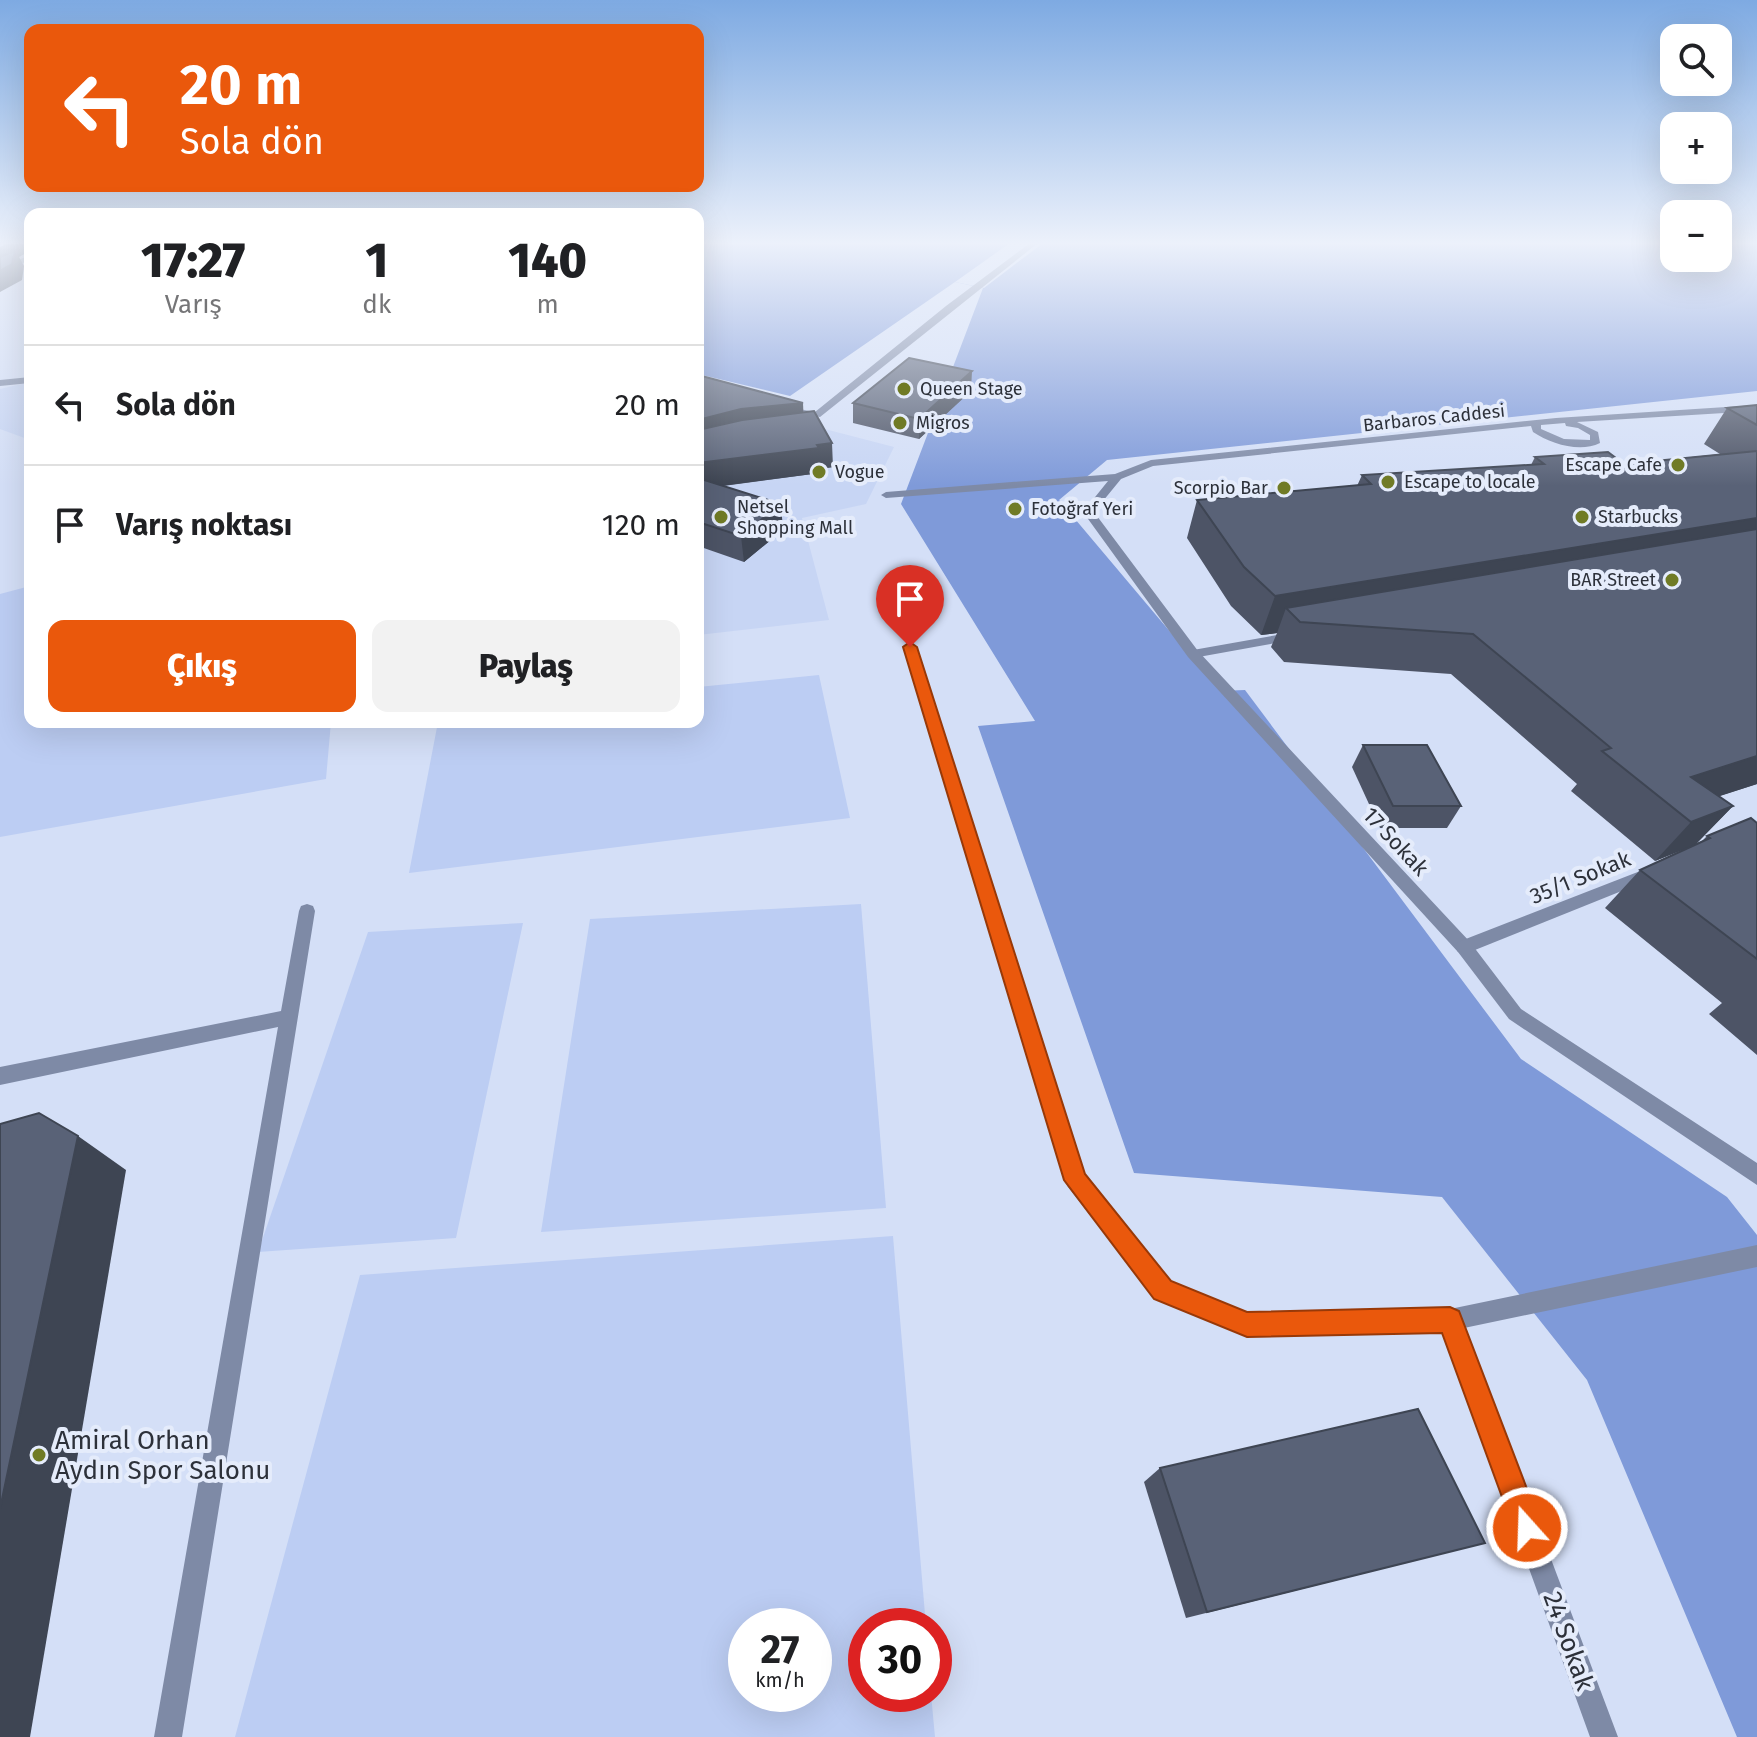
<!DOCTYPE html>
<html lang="tr">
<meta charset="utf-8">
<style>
body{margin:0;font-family:"Fira Sans",sans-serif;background:#f2f2f2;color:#202124;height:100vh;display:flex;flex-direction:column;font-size:30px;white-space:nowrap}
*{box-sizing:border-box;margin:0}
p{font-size:26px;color:#757577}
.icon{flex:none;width:44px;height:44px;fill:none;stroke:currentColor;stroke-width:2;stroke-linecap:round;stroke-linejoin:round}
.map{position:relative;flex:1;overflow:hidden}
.panel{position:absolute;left:24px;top:208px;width:680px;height:520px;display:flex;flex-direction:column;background:#fff;border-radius:16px;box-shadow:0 8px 32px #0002}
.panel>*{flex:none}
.banner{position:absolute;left:24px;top:24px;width:680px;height:168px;border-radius:16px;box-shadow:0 8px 32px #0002;background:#ea580c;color:#fff;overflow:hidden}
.buttons{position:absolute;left:1660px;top:24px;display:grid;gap:16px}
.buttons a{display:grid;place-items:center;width:72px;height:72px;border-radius:16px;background:#fff;box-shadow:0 8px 32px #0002;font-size:40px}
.speed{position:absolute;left:728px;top:1608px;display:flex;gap:16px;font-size:40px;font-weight:700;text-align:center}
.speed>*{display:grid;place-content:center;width:104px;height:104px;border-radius:50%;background:#fff;box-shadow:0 8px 32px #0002;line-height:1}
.speed small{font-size:20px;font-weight:400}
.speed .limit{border:12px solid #d22;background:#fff;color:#111}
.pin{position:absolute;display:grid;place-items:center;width:68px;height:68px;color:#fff;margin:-82px -34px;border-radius:50% 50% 50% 0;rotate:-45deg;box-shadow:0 0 8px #0007}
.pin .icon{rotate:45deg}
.me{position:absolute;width:88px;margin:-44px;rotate:340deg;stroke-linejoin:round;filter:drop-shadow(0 0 6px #0008)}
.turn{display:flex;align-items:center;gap:28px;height:168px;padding:0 24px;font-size:36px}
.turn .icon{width:104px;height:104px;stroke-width:2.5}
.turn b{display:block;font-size:56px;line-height:68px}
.eta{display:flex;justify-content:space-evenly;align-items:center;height:136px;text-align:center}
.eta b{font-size:48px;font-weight:800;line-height:56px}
.primary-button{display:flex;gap:16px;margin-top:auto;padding:16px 24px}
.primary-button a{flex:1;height:92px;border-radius:16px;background:#ea580c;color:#fff;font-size:32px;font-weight:800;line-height:92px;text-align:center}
.primary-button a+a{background:#f2f2f2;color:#202124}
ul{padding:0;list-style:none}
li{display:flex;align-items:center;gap:24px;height:120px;padding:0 24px;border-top:2px solid #e0e0e0}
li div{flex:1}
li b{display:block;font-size:30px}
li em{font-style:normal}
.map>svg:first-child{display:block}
</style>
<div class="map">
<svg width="1757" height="1737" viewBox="0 0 1757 1737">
<rect width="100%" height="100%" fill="#d4dff7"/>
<g fill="#c7d5f4">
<path d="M30 382V440L0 429V389Z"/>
<path d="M698 396 894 447 866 504 802 518 829 620 698 635Z"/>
</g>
<g fill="#bccdf3" fill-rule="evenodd">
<path d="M30 586V722H331L326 779 0 837V594Z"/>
<path d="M819 675 850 818 409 873 438 722H698V687Z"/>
<path d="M861 904 886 1208 541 1232 590 919Z"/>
<path d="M523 923 456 1238 258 1252 368 932Z"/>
<path d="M893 1236 926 1626H866V1694H931L935 1737H235L360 1275ZM814 1626V1694H746V1626Z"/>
</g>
<path fill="#7f9ad9" d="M698 243H1674V258H1718V243H1757V391L1107 460 1059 500 1220 691 1245 690 1521 1059 1727 1197 1757 1235V1737H1737L1587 1380 1442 1197 1134 1173 978 726 1035 721 901 504 983 288 955 282 790 396 698 374Z"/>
<path fill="#d4dff7" d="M1010 243H1043L984 288 955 282Z"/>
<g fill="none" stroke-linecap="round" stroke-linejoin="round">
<g fill="#7e8aa6" fill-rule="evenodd">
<path d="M1030 243H1038L820 417 794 412V408L815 412 946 306Z"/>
<path d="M30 255V260L0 273V268Z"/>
<path d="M30 377V383L0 386V380Z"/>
<path d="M1294 632 1300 636 1298 639 1193 658 1187 654 1193 650Z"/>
<path d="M910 643 916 647 1085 1180 1082 1187 1075 1190 1068 1187 1065 1180 904 647Z"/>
<path d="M307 904 313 906 315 911 182 1737H154L278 1027 0 1085V1067L281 1011 299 911 301 906Z"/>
</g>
<path fill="#7e8aa6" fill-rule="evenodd" d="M1757 405V411L1577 422 1598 432 1600 443C1580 453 1551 444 1533 432L1531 426 1153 466 1121 479 1094 512 1198 651 1470 942 1521 1009 1757 1163V1185L1509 1019 1458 952 1188 657 1083 512 1108 481 886 498 881 495 886 492 1115 474 1151 460 1556 418ZM1565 423 1566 426 1578 428 1590 435V440L1564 439 1541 429V425Z"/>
<g fill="#7e8aa6" fill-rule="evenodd">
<path d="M1648 868 1654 870 1656 874 1654 878 1470 952 1464 954 1458 952 1455 947 1458 942Z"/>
<path d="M1075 1170 1082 1173 1171 1282 1247 1314 1450 1309 1757 1245V1267L1464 1328 1618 1737H1590L1443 1331 1247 1336 1155 1298 1068 1187 1065 1180 1068 1173Z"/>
</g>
</g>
<g fill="#4d5466">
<path d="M698 375 803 412 833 467 820 469V473L723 486 783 530 744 562 698 546Z"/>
<path d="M971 391 919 439 853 423V403Z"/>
<path d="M1757 405V784L1719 796 1733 806 1696 844 1702 841 1707 836 1757 823V1055L1709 1014 1722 1003 1605 908 1640 870 1684 849 1655 861 1571 791 1577 784 1451 674 1284 662 1271 647 1277 633 1261 635 1231 606 1187 538 1197 500 1357 486 1362 475 1531 465 1535 457 1624 464 1720 454 1704 444 1727 408Z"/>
<path d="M1363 745 1461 806 1447 828H1380L1352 767Z"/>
<path d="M1160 1468 1485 1543 1186 1618 1144 1482Z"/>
</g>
<g fill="#3e4553">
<path d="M8 243H23L27 249 26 253 19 257 24 266 22 280 0 292V247Z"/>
<path d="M972 371 971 391 919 439V419Z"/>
<path d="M803 403 804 427 698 445V420L741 409Z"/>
<path d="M832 443 833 467 820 469V473L698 489V463Z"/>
<path d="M781 504 783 530 744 562 741 536Z"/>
<path d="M1757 518V551L1286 608 1277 633 1261 635 1275 596Z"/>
<path d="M1757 756V784L1677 810 1691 777Z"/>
<path d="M1733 806 1695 845 1655 861 1691 822Z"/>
<path d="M78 1136 126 1170 30 1737H0V1509Z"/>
</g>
<g fill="#596277" stroke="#3e4553" stroke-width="2">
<path d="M15 251 12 264 0 271V257Z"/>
<path d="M909 358 972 371 919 419 853 403Z"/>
<path d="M698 375 803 403 741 409 698 420Z"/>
<path d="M1757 405V425L1727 408Z"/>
<path d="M814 411 832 443 817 445 819 448 698 463V430L742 420Z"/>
<path d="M1757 451V518L1275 596 1244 567 1197 500 1371 484 1362 475 1544 464 1535 457 1608 452 1624 464Z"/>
<path d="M698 478 781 504 741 536 698 522Z"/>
<path d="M1757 529V756L1691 777 1733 806 1691 822 1602 751 1611 748 1473 634 1300 622 1286 608Z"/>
<path d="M1363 745H1427L1461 806H1393Z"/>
<path d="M1751 818 1757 823V959L1640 870 1710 838 1707 836Z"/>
<path d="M39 1113 78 1136 0 1509V1124Z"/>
<path d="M1418 1409 1485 1543 1207 1612 1160 1468Z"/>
</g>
<linearGradient id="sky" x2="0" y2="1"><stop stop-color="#7eaae2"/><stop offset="0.5" stop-color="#ecf1fb"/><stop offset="1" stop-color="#ecf1fb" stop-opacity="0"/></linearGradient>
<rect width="1757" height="486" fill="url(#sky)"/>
<path fill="#ea580c" stroke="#983908" stroke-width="2" d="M910 642 917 647 1085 1174 1171 1281 1247 1312 1450 1307 1459 1311 1542 1528 1537 1538 1527 1543 1517 1538 1442 1333 1247 1337 1154 1299 1064 1180 903 647Z"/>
<g fill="#707b26" stroke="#e5ecfb" stroke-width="3">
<circle cx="904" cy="389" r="8"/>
<circle cx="900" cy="423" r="8"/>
<circle cx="1678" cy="465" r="8"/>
<circle cx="819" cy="472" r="8"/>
<circle cx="1388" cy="482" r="8"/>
<circle cx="1284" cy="488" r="8"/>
<circle cx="1015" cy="509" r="8"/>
<circle cx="721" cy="517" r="8"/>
<circle cx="1582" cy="517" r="8"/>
<circle cx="1672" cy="580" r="8"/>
<circle cx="39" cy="1455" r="8"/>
</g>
<g text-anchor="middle" stroke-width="8" stroke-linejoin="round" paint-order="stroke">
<g font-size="18" fill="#2d313a" stroke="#e5ecfb" text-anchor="start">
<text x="920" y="395">Queen Stage</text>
<text x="916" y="429">Migros</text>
<text x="1662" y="471" text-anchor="end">Escape Cafe</text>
<text x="835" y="478">Vogue</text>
<text x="1404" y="488">Escape to locale</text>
<text x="1268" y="494" text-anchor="end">Scorpio Bar</text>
<text x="737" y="513">Netsel<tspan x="737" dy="21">Shopping Mall</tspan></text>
<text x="1031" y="515">Fotoğraf Yeri</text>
<text x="1598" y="523">Starbucks</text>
<text x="1656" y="586" text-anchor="end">BAR Street</text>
</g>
<g font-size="18" fill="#2d313a" stroke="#e5ecfb">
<text transform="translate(1434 418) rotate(-6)" y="6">Barbaros Caddesi</text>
</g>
<g font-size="22" fill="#2d313a" stroke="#e5ecfb">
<text transform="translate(1396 841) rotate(47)" y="8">17 Sokak</text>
<text transform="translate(1580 877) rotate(-22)" y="8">35/1 Sokak</text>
</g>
<g font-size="26" fill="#2d313a" stroke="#e5ecfb" text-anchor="start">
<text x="55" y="1449">Amiral Orhan<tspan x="55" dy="30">Aydın Spor Salonu</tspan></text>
</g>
<g font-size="26" fill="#2d313a" stroke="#e5ecfb">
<text transform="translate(1569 1641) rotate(70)" y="9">24 Sokak</text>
</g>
</g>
</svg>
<div class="buttons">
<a><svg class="icon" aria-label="search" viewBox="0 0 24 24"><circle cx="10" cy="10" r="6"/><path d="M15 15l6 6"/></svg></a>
<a>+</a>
<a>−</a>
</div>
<div class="speed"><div>27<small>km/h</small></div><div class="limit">30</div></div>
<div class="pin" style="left:910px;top:647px;background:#d93025"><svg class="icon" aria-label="arrive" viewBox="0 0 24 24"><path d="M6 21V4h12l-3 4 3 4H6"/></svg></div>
<svg class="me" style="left:1527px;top:1528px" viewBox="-20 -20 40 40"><circle r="17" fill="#ea580c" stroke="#fff" stroke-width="3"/><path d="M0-11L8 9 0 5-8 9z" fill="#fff"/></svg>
<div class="banner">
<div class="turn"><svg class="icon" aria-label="left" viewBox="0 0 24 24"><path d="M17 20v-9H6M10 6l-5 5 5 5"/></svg><div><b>20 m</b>Sola dön</div></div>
</div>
<section class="panel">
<div class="eta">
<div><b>17:27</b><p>Varış</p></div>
<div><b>1</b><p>dk</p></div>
<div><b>140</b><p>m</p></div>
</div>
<ul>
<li><svg class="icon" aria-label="left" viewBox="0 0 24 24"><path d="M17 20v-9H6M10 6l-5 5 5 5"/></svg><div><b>Sola dön</b></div><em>20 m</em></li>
<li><svg class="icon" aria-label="arrive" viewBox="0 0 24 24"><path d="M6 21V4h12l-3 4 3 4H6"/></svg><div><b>Varış noktası</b></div><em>120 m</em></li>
</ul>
<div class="primary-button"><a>Çıkış</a><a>Paylaş</a></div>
</section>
</div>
